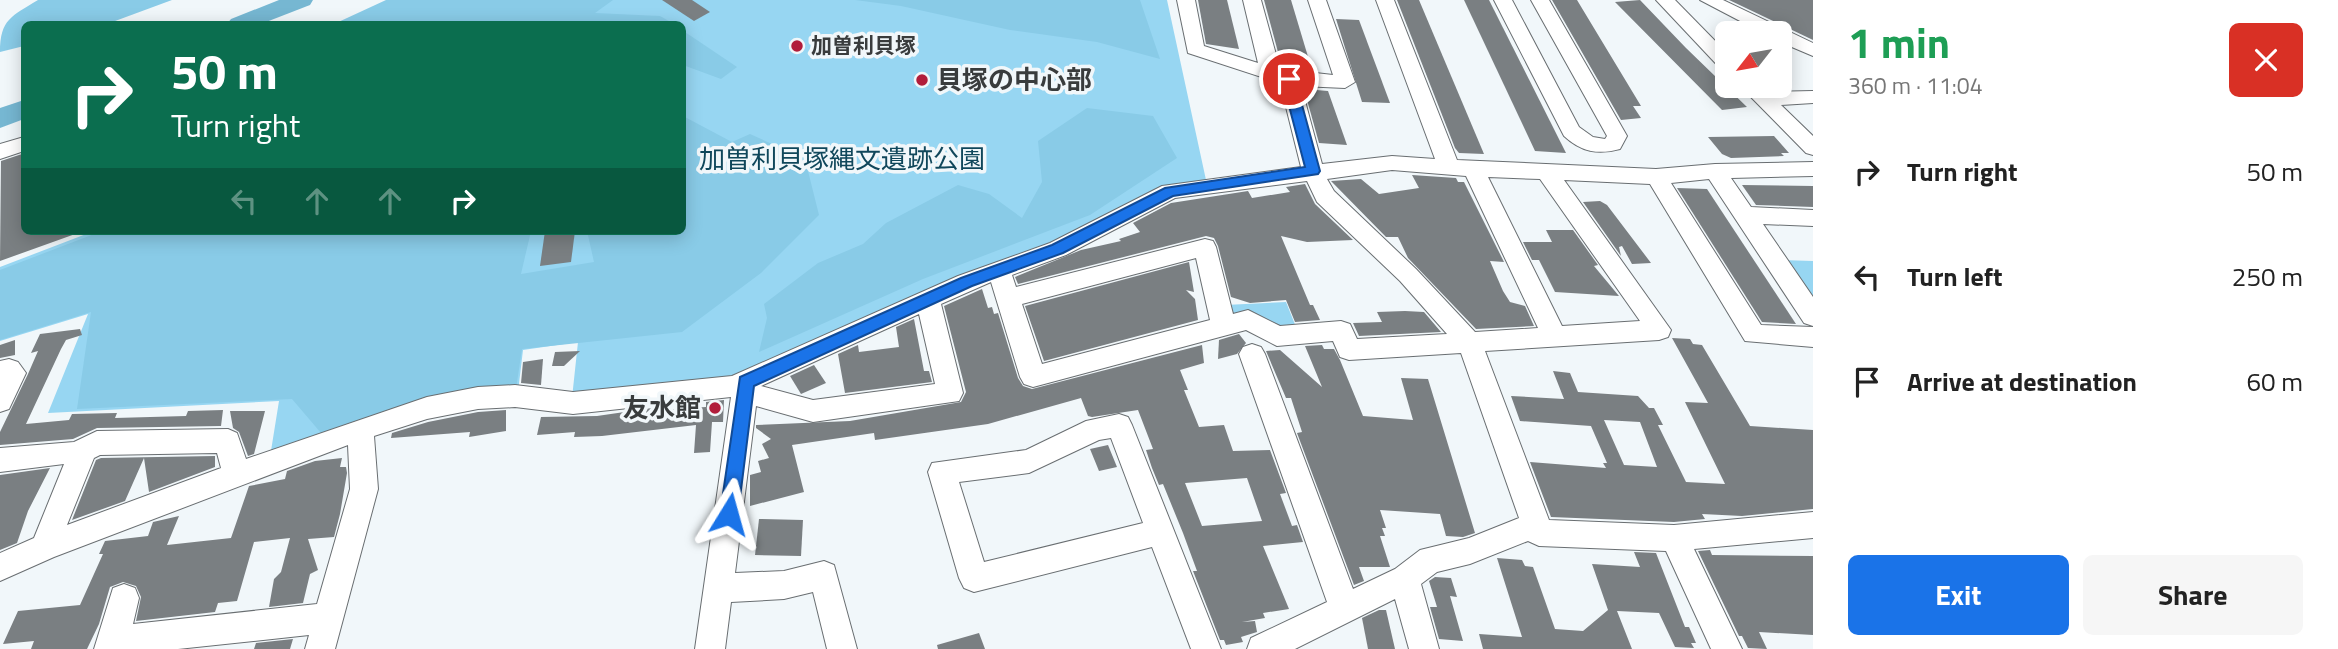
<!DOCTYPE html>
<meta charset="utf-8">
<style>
body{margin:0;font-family:"Titillium Web","Noto Sans JP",sans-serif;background:#f6f6f6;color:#222;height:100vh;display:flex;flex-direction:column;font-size:26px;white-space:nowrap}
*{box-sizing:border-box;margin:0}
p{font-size:23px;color:#767676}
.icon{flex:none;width:38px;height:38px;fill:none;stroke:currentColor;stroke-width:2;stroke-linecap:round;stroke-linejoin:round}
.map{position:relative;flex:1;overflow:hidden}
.sheet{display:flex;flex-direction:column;background:#fff;width:525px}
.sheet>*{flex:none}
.banner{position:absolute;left:21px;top:21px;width:665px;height:214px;border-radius:10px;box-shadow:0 4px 18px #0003;background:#0b6e4f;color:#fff;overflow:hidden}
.needle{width:46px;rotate:239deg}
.controls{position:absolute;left:1715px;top:21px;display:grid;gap:14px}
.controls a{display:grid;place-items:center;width:77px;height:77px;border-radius:10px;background:#fff;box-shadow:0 4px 18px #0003;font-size:35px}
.pin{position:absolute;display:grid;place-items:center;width:60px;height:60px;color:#fff;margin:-30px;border:4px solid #fff;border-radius:50%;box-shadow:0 2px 7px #0007}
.me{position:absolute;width:77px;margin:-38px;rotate:8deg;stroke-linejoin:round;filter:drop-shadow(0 0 5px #0008)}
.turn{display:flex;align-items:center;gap:24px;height:147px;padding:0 35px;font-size:32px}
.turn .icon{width:91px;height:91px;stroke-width:2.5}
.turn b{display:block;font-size:49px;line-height:60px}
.lanes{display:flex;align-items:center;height:66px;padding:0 35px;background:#0003;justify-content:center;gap:35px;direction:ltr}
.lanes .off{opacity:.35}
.round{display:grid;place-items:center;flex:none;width:74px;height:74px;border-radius:10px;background:#f6f6f6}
.headline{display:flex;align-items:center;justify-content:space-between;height:119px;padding:0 35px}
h1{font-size:42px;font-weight:700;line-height:52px;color:#1e9e55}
.cta{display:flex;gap:14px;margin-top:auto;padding:14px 35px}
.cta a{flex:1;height:80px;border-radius:10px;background:#1a73e8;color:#fff;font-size:28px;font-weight:700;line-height:80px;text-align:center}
.cta a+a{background:#f6f6f6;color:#222}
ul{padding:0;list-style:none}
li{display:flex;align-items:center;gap:21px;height:105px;padding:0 35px}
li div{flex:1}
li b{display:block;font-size:26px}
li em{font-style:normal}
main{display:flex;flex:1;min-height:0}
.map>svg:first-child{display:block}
</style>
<main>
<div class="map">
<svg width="1813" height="649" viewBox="0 0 1813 649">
<rect width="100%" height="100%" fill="#f1f7fa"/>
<g fill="#97d6f2">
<path d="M440 0H1167L1206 180 737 380 572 398 578 342 523 350 518 392 270 457 279 401 48 413 88 314 0 341V267L94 231H682V24H373Z"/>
<path d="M1781 260 1813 261V306Z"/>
<path d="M1286 302 1296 327C1270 328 1243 325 1225 305Z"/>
</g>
<g fill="#89cbe7">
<path d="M38 0H172L107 24H24V46L0 52C0 19 12 16 38 0Z"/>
<path d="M386 0H613L595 13 660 16 674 24H334Z"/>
<path d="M855 0H1140L1160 59 1097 42 1010 30 901 6Z"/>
<path d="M682 30 737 67 721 79 683 65Z"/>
<path d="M1087 108 1153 116 1177 158 1090 215 923 279 759 352 767 318 764 304 818 263 863 244 886 223 958 185 989 194 1022 218 1042 182 1038 141Z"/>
<path d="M683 116 732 142 750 134 805 159 819 215 761 273 682 332 522 349 516 389 481 388 321 433 292 399 77 409 91 312 0 340V270L102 231H531L521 274 594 262 587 231H682Z"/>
</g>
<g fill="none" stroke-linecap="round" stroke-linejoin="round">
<g fill="#76b7d2" fill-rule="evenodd">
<path d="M279 0H313L310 5 261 24H227L231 19Z"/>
<path d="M24 100V119L0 128V108Z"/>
</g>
</g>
<g fill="#7a7f82" fill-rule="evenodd">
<path d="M662 0H692L710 12 694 21Z"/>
<path d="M1198 0H1227L1239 49 1206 44Z"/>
<path d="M1264 0H1291L1312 70 1282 67Z"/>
<path d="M1397 0H1419L1484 154 1459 153 1455 148Z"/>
<path d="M1464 0H1489L1566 153 1535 151Z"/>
<path d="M1552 0H1577L1641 106H1633L1641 118 1621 120Z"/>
<path d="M1640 0 1686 48 1747 107 1722 110 1615 2Z"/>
<path d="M1729 0H1813V40Z"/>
<path d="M1336 19 1359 20 1390 103 1362 102Z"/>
<path d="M1304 89 1328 91 1347 145 1319 143Z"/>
<path d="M1774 136 1789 153H1781L1784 156 1731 158 1722 154 1708 137Z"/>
<path d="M22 154 24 231 78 233 0 261 1 161Z"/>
<path d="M1412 175 1456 178 1458 182H1464L1504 262 1490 261 1503 291 1510 302 1525 306 1534 326 1476 329 1408 258 1398 237H1386L1331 181 1361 179 1379 194 1419 188Z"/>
<path d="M1305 184 1315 204 1353 240 1307 242 1281 236 1310 305H1313L1320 320 1295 322 1286 300 1250 303 1231 297 1218 246 1214 238 1206 236 1018 284 1015 277 1081 250 1121 241 1119 239 1140 232 1133 223 1171 203 1248 191 1252 198 1290 192 1286 187Z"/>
<path d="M1742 185 1813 186V207L1756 205Z"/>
<path d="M1677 188 1707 189 1796 324 1762 322Z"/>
<path d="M1600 201 1607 205 1651 263 1632 264 1622 246 1619 247 1621 256 1583 202Z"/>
<path d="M1546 230H1573L1598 265 1594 266 1619 296 1555 292 1539 260H1532L1523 242H1552Z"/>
<path d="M545 231H575L571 262 540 266Z"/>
<path d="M1189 262 1194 292 1186 290 1195 299 1198 320 1044 361 1025 306Z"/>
<path d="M982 289 988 308 992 307 994 314 998 313 1018 378 1023 386 1032 389 1202 345 1204 363 1180 370 1188 390H1184L1199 427 1224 425 1233 451 1270 450 1286 493 1280 494 1292 526 1297 525 1303 542 1263 546 1289 609 1263 613 1265 618 1242 622 1255 621 1257 632 1241 637 1243 642 1226 645 1224 640H1220L1193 571H1197L1183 533 1163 484 1159 485 1152 468 1146 450 1153 449 1138 410 1092 417 1088 416 1081 398 988 424 875 440 874 433 792 445 804 492 750 506V475L761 472 758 461 769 458 762 444 771 439 756 428V425L850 421 961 402 966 392 944 306ZM1247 478 1262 521 1202 526 1185 483Z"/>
<path d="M1405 311 1424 312 1441 332 1359 336 1353 323 1382 322 1377 312Z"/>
<path d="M914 319 924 371H929L932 382 845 393 838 354 858 345 859 352 899 347 896 327Z"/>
<path d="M80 329 82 335 66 340 61 349 26 424 69 420 72 414 117 413 115 418 186 416 188 411 223 410 221 426 97 428 73 439 0 445V432L28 374 38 351 31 353 40 334Z"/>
<path d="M1239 334 1246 343 1237 354 1218 359 1219 340Z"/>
<path d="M1672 338 1690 339 1693 344 1702 345 1750 426 1813 430V509L1742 516 1702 514 1705 519 1674 522 1551 517 1530 462 1606 468 1603 463H1607L1591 426 1520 421 1511 396 1564 399 1553 371 1570 373 1578 392 1638 396 1649 408H1654L1663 425H1658L1686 482 1725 484 1685 402 1708 403ZM1604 420 1640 422 1657 467 1624 465Z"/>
<path d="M15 340V355L0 358V345Z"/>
<path d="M1322 345 1324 349H1334L1340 360 1363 416 1413 420 1401 378 1428 379 1475 533 1463 537 1446 536 1440 514 1380 510 1386 528H1382L1385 536H1380L1390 567H1359L1364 581 1354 585 1297 433 1302 432 1291 398H1286L1266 351 1280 350 1322 387 1305 346Z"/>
<path d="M580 351 564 366H552L555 352Z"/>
<path d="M543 359 541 385 521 383 523 362Z"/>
<path d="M814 365 826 383 801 394 790 376Z"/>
<path d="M724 400 723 422H712L710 452 694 453 696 425 602 436 574 437 575 432 537 435 541 417 597 416 659 407V410L706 407V402Z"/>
<path d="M506 410V431L469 437 470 432 391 438 392 433 428 422 478 412Z"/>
<path d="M230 411H265L254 454 248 456 239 432 233 428Z"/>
<path d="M1108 445 1117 467 1099 471 1090 449Z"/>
<path d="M215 456V467L149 492 144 458 125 501 72 520 96 460 101 458Z"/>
<path d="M342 458 340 467H346L347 473 340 514 334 537 308 539 318 570 310 574 303 603 269 607 274 579 281 572 290 538 254 542 237 601 218 603 215 612 136 621 141 597 136 586 123 582 110 587 99 624 87 649H31L34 641 3 644 18 611 80 605 103 554H99L105 541 148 536 153 522 179 516 167 545 231 538 249 486 285 479 287 471 315 461Z"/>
<path d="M50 468 28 511 17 543 0 550V475Z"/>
<path d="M759 519 803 520 801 556 755 555Z"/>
<path d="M1710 550 1712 555 1813 556V635L1759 632 1767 649 1748 648 1742 636H1739L1698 551Z"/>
<path d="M1634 552 1656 553 1685 627H1689L1696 643H1691L1694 648 1675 647 1659 613 1617 611 1632 649H1483L1479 634 1522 637 1497 558 1522 560 1525 566 1533 567 1555 629 1583 631 1608 610 1592 564 1640 567Z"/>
<path d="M1435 577 1451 578 1457 597 1450 596 1463 641 1439 639 1430 607H1437L1429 581Z"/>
<path d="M1379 610H1386L1395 649H1368L1362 618Z"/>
<path d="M979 633 985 649H938L937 645Z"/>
<path d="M293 639 290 649H254L256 643Z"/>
</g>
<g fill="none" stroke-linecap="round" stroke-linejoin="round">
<g stroke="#696e71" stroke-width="2">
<g id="minor">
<path d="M1177 0H1195L1204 46 1258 63 1243 0H1261L1280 69 1333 75 1308 0H1326L1355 82 1345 88 1301 86 1322 164 1392 156 1435 159 1376 0H1394L1457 160 1656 169 1715 164 1813 162V176L1731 178 1751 207 1813 210V226L1763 224 1813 297V326L1804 323 1709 179 1671 183 1761 325 1813 327V347L1745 341 1650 184 1564 180 1671 330 1668 337 1659 340 1485 351 1549 520 1674 525 1813 512V538L1694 549 1742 649H1711L1666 551 1539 546 1528 541 1470 564 1437 572 1421 584 1439 649H1409L1395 599 1295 649H1247L1251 638 1327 602 1239 354 1243 347 1252 344 1261 347 1265 354 1353 589 1395 569 1420 550 1469 538 1519 518 1461 353 1349 360 1340 357 1333 341 1277 346 1246 330 1033 387 1024 384 1020 377 991 282 941 304 963 393 959 401 813 422 756 406 735 573 784 571 824 561 834 565 857 649H827L813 592 784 599 731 602 725 649H695L731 397 573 414 515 407 478 409 427 419 374 436 378 489 335 649H305L309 635 178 649H94L113 588 124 584 135 588 139 598 133 624 317 604 350 489 348 445 54 557 0 581V553L34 538 64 464 0 472V448L74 442 97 431 228 429 237 433 246 459 427 397 478 387 515 385 573 392 732 376 958 276 1050 243 1162 186 1301 167 1280 83 1188 53ZM1392 170 1466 176 1538 328 1475 332 1416 269 1334 191 1327 179ZM1488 177 1540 179 1640 321 1562 326ZM1307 181 1317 202 1400 281 1447 334 1357 339 1350 324 1341 321 1280 326 1248 310 1233 314 1216 247 1213 241 1205 239 1016 287 1012 275 1066 255 1175 198ZM1196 258 1210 320 1042 364 1022 304ZM919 314 935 384 813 400 761 386ZM217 453 221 468 67 525 94 458 100 455Z"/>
<path d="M1494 0H1512L1579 127 1593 137 1605 139 1607 136 1531 0H1549L1627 136 1620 149C1598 155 1581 152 1564 136Z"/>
<path d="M1656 0H1675L1727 53V70L1720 68Z"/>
<path d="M1700 0H1723L1813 43V56L1780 42V33H1763Z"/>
<path d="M1740 86H1761L1768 92 1813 91V103L1781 105 1813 136V155L1806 153Z"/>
<path d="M24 137V151L0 159V144Z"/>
<path d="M9 359 18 362 26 373 9 409 0 412V361Z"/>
<path d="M1119 414 1128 417 1132 425 1221 649H1191L1152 547 974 592 964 588 959 578 928 472 932 463 1026 450 1086 421ZM1111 438 1143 523 984 562 959 482 1029 473 1099 440Z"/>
</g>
</g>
<use href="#minor" fill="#fff" fill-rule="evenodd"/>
</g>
<path fill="#1a73e8" stroke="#114b97" stroke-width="2" d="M1289 75 1295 79 1320 171 1318 174 1173 196 1063 253 972 286 754 386 738 514 735 520 729 523 722 520 720 514 740 377 961 278 1052 245 1165 188 1305 167 1282 79Z"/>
<g fill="#b11d3b" stroke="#f1f7fa" stroke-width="2.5">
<circle cx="797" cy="46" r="7"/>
<circle cx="922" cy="80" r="7"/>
<circle cx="715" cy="408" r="7"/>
</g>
<g text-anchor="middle" stroke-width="7" stroke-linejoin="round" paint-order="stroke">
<g font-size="21" font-weight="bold" fill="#393c3d" stroke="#f1f7fa" text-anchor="start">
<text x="811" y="53">加曽利貝塚</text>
</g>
<g font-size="26" font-weight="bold" fill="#393c3d" stroke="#f1f7fa" text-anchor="start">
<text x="936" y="89">貝塚の中心部</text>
<text x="701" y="417" text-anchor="end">友水館</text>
</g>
<g font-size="26" fill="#10475b" stroke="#f1f7fa">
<text x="842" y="168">加曽利貝塚縄文遺跡公園</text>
</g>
</g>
</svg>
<div class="controls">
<a><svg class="needle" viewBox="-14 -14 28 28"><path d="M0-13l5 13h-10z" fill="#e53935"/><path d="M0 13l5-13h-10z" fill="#767676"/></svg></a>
</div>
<div class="pin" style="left:1289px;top:79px;background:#d93025"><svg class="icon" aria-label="arrive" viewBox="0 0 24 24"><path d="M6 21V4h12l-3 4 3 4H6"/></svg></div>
<svg class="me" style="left:729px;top:514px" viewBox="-20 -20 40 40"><path d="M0-17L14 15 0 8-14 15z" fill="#1a73e8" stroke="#fff" stroke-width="4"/></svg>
<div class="banner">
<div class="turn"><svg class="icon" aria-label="right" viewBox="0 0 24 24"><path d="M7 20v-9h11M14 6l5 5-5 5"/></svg><div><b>50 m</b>Turn right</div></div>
<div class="lanes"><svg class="icon off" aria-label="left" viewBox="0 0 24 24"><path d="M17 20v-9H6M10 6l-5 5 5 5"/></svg><svg class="icon off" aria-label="ahead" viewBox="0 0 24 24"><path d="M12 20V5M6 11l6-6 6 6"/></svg><svg class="icon off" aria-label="ahead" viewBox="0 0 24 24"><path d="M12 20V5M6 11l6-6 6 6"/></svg><svg class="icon" aria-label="right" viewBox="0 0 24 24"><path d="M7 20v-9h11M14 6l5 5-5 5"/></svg></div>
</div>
</div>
<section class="sheet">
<div class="headline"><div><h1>1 min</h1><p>360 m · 11:04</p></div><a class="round" style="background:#d93025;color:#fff"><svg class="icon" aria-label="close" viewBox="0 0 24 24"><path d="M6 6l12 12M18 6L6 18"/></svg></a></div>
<ul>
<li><svg class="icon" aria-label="right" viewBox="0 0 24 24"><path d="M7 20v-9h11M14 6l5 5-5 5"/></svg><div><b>Turn right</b></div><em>50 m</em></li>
<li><svg class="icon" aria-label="left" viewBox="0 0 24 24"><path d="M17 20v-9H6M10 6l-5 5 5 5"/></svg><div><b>Turn left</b></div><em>250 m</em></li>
<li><svg class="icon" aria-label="arrive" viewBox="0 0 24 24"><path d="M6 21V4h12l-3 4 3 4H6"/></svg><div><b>Arrive at destination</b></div><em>60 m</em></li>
</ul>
<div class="cta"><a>Exit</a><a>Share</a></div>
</section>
</main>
